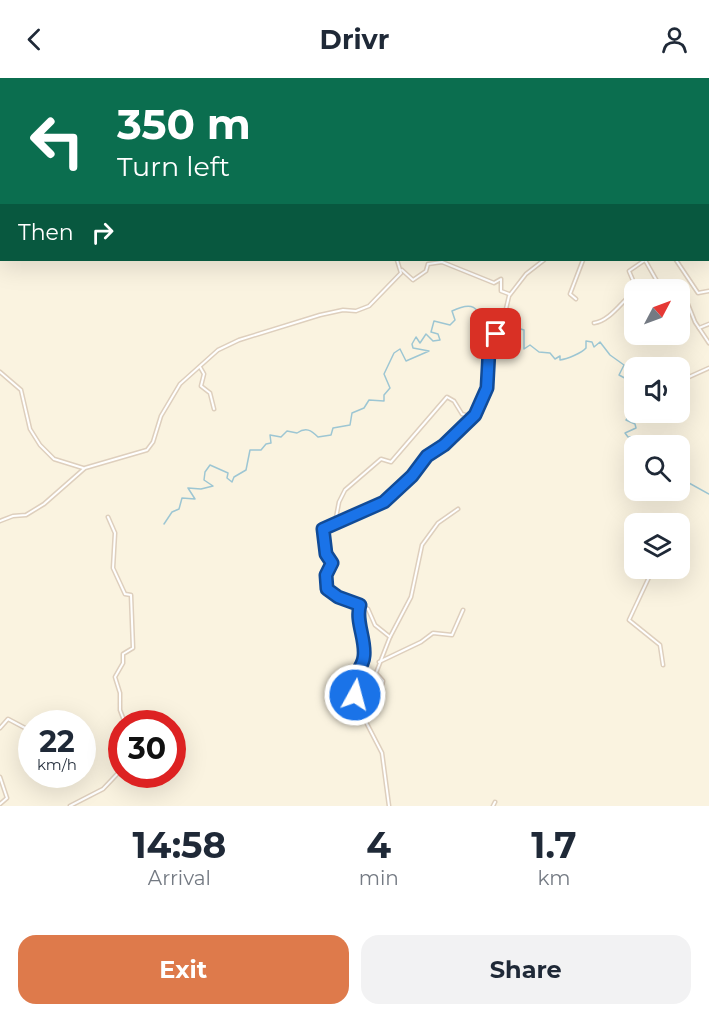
<!DOCTYPE html>
<style>
body{margin:0;font-family:Montserrat,sans-serif;background:#f2f2f3;color:#1f2937;height:100vh;display:flex;flex-direction:column;font-size:22px;white-space:nowrap}
*{box-sizing:border-box;margin:0}
p{font-size:20px;color:#747a83}
.icon{flex:none;width:33px;height:33px;fill:none;stroke:currentColor;stroke-width:2;stroke-linecap:round;stroke-linejoin:round}
.map{position:relative;height:728px;overflow:hidden}
.details{display:flex;flex-direction:column;background:#fff;flex:1}
.details>*{flex:none}
.guide{position:absolute;left:0px;top:0px;width:710px;height:183px;box-shadow:0 6px 24px #0002;background:#0b6e4f;color:#fff;overflow:hidden}
.needle{width:39px;rotate:49deg}
.tools{position:absolute;left:624px;top:201px;display:grid;gap:12px}
.tools a{display:grid;place-items:center;width:66px;height:66px;border-radius:12px;background:#fff;box-shadow:0 6px 24px #0002;font-size:30px}
.speed{position:absolute;left:18px;top:632px;display:flex;gap:12px;font-size:30px;font-weight:700;text-align:center}
.speed>*{display:grid;place-content:center;width:78px;height:78px;border-radius:50%;background:#fff;box-shadow:0 6px 24px #0002;line-height:1}
.speed small{font-size:15px;font-weight:400}
.speed .limit{border:9px solid #d22;background:#fff;color:#111}
.pin{position:absolute;display:grid;place-items:center;width:51px;height:51px;color:#fff;margin:-26px;border-radius:12px;box-shadow:0 3px 9px #0006}
.me{position:absolute;width:66px;margin:-33px;rotate:7deg;stroke-linejoin:round;filter:drop-shadow(0 0 4px #0008)}
.turn{display:flex;align-items:center;gap:21px;height:126px;padding:0 18px;font-size:27px}
.turn .icon{width:78px;height:78px;stroke-width:2.5}
.turn b{display:block;font-size:42px;line-height:51px}
.then{display:flex;align-items:center;height:57px;padding:0 18px;background:#0003;gap:12px;font-size:22px}
.eta{display:flex;justify-content:space-evenly;align-items:center;height:102px;text-align:center}
.eta b{font-size:36px;font-weight:700;line-height:42px}
.primary-button{display:flex;gap:12px;margin-top:auto;padding:12px 18px}
.primary-button a{flex:1;height:69px;border-radius:18px;background:#de7a4b;color:#fff;font-size:24px;font-weight:700;line-height:69px;text-align:center}
.primary-button a+a{background:#f2f2f3;color:#1f2937}
header{display:flex;justify-content:space-between;align-items:center;height:78px;padding:0 18px;background:#fff;font-size:27px;font-weight:700}
.map>svg:first-child{display:block}
</style>
<header><svg class="icon" aria-label="back" viewBox="0 0 24 24"><path d="M15 5l-7 7 7 7"/></svg>Drivr<svg class="icon" aria-label="person" viewBox="0 0 24 24"><circle cx="12" cy="8" r="4"/><path d="M4 21q1-7 8-7t8 7"/></svg></header>
<div class="map">
<svg width="709" height="728" viewBox="0 0 709 728">
<rect width="100%" height="100%" fill="#faf3e0"/>
<g fill="none" stroke-linecap="round" stroke-linejoin="round">
<g stroke="#9dc6d3" stroke-width="1.5">
<path d="M634 376 628 370 632 365 647 367 648 362 645 358 628 359 625 355 636 350 635 346 626 342 629 338 634 339 651 334"/>
<path d="M680 400 709 416"/>
<path d="M164 446 172 434 179 431 182 420 195 421 188 410 201 411 213 408 204 402 205 394 210 387 228 395 227 400 232 404 234 399 246 392 250 372H261L266 366 271 365 270 357 281 359 287 353 297 355C306 349 311 352 318 359L331 357 333 350 350 347 352 335 364 330 369 322 384 323V317L390 310 384 296 394 275 400 271 406 283 429 273 413 270 412 266 416 259 420 265 426 256 433 263 440 262 438 256 431 254 434 243 450 247 455 242 452 233C483 218 477 241 491 258L498 257 511 248 524 252V271L530 267 539 274 550 275 555 281 560 278V282C567 281 582 275 586 270V263L592 264 594 269 600 264 610 277 624 287 619 297 634 305"/>
</g>
<g stroke="#decfbd" stroke-width="5">
<g id="street">
<path d="M455 0V2"/>
<path d="M553 0 554 2"/>
<path d="M608 0 611 2"/>
<path d="M136 2 137 0"/>
<path d="M438 2 439 0"/>
<path d="M633 2V0"/>
<path d="M704 2V0"/>
<path d="M708 30H709"/>
<path d="M0 41 2 45"/>
<path d="M708 61 709 64"/>
<path d="M708 103 709 102"/>
<path d="M645 182 662 212"/>
<path d="M676 182 698 215 709 213"/>
<path d="M402 192 413 202 426 193 428 186 442 184 494 205 501 201V213L509 216"/>
<path d="M637 212 629 193 645 182"/>
<path d="M631 216 634 225"/>
<path d="M680 220 687 224 695 244 709 265"/>
<path d="M576 221 570 216 583 182"/>
<path d="M594 245C610 243 622 223 634 214"/>
<path d="M699 250 709 246"/>
<path d="M200 289 204 296 201 308 210 315 214 331"/>
<path d="M0 294 21 312 30 351 40 367 54 381 83 390"/>
<path d="M680 303 709 290"/>
<path d="M108 439 115 455 113 490 125 516 131 517 133 570 123 576V585L115 599 120 615V632L125 645"/>
<path d="M0 443 13 438 26 437 44 426 85 390 147 372 153 364 161 338 180 306 218 272 239 262 320 237 343 232 356 233 369 228 401 195 397 182"/>
<path d="M335 445 339 424 345 412 381 381 391 384 447 319 454 323 462 336 472 339"/>
<path d="M651 495 629 542 660 567 663 587"/>
<path d="M360 527 358 540 363 553 362 566 365 576 362 587 351 603 350 609 362 629 365 643"/>
<path d="M390 559 411 519 422 467 438 445 458 431"/>
<path d="M379 584 421 564 433 555 452 557 463 532"/>
<path d="M0 650 8 641 25 650"/>
<path d="M0 699 7 720 0 726"/>
<path d="M70 728 103 711 122 691"/>
<path d="M389 728 382 675 366 644C370 632 382 614 383 603L376 595 390 559 375 547 368 531 327 511 326 497 331 485 326 476 323 451 384 424 412 398 427 378 443 367 475 337 487 310 489 273 503 244 509 218 526 196 544 182"/>
<path d="M493 728 495 724"/>
</g>
</g>
<use href="#street" stroke="#fff" stroke-width="2"/>
</g>
<g fill="none" stroke-linecap="round" stroke-linejoin="round">
<g stroke="#114b97" stroke-width="15">
<path id="route" d="M355 617C343 601 363 595 364 578 366 561 355 543 360 527L338 519 327 511 326 497 332 485 326 476 323 451 384 424 412 398 427 378 444 367 475 337 487 310 489 273 496 256"/>
</g>
<use href="#route" stroke="#1a73e8" stroke-width="10"/>
</g>
</svg>
<div class="tools">
<a><svg class="needle" viewBox="-14 -14 28 28"><path d="M0-13l5 13h-10z" fill="#e53935"/><path d="M0 13l5-13h-10z" fill="#747a83"/></svg></a>
<a><svg class="icon" aria-label="sound" viewBox="0 0 24 24"><path d="M4 9h4l5-4v14l-5-4H4zM17 9q2 3 0 6"/></svg></a>
<a><svg class="icon" aria-label="search" viewBox="0 0 24 24"><circle cx="10" cy="10" r="6"/><path d="M15 15l6 6"/></svg></a>
<a><svg class="icon" aria-label="layers" viewBox="0 0 24 24"><path d="M12 4l9 5-9 5-9-5zM3 14l9 5 9-5"/></svg></a>
</div>
<div class="speed"><div>22<small>km/h</small></div><div class="limit">30</div></div>
<div class="pin" style="left:496px;top:256px;background:#d93025"><svg class="icon" aria-label="arrive" viewBox="0 0 24 24"><path d="M6 21V4h12l-3 4 3 4H6"/></svg></div>
<svg class="me" style="left:355px;top:617px" viewBox="-20 -20 40 40"><circle r="17" fill="#1a73e8" stroke="#fff" stroke-width="3"/><path d="M0-11L8 9 0 5-8 9z" fill="#fff"/></svg>
<div class="guide">
<div class="turn"><svg class="icon" aria-label="left" viewBox="0 0 24 24"><path d="M17 20v-9H6M10 6l-5 5 5 5"/></svg><div><b>350 m</b>Turn left</div></div>
<div class="then">Then<svg class="icon" aria-label="right" viewBox="0 0 24 24"><path d="M7 20v-9h11M14 6l5 5-5 5"/></svg></div>
</div>
</div>
<section class="details">
<div class="eta">
<div><b>14:58</b><p>Arrival</p></div>
<div><b>4</b><p>min</p></div>
<div><b>1.7</b><p>km</p></div>
</div>
<div class="primary-button"><a>Exit</a><a>Share</a></div>
</section>
